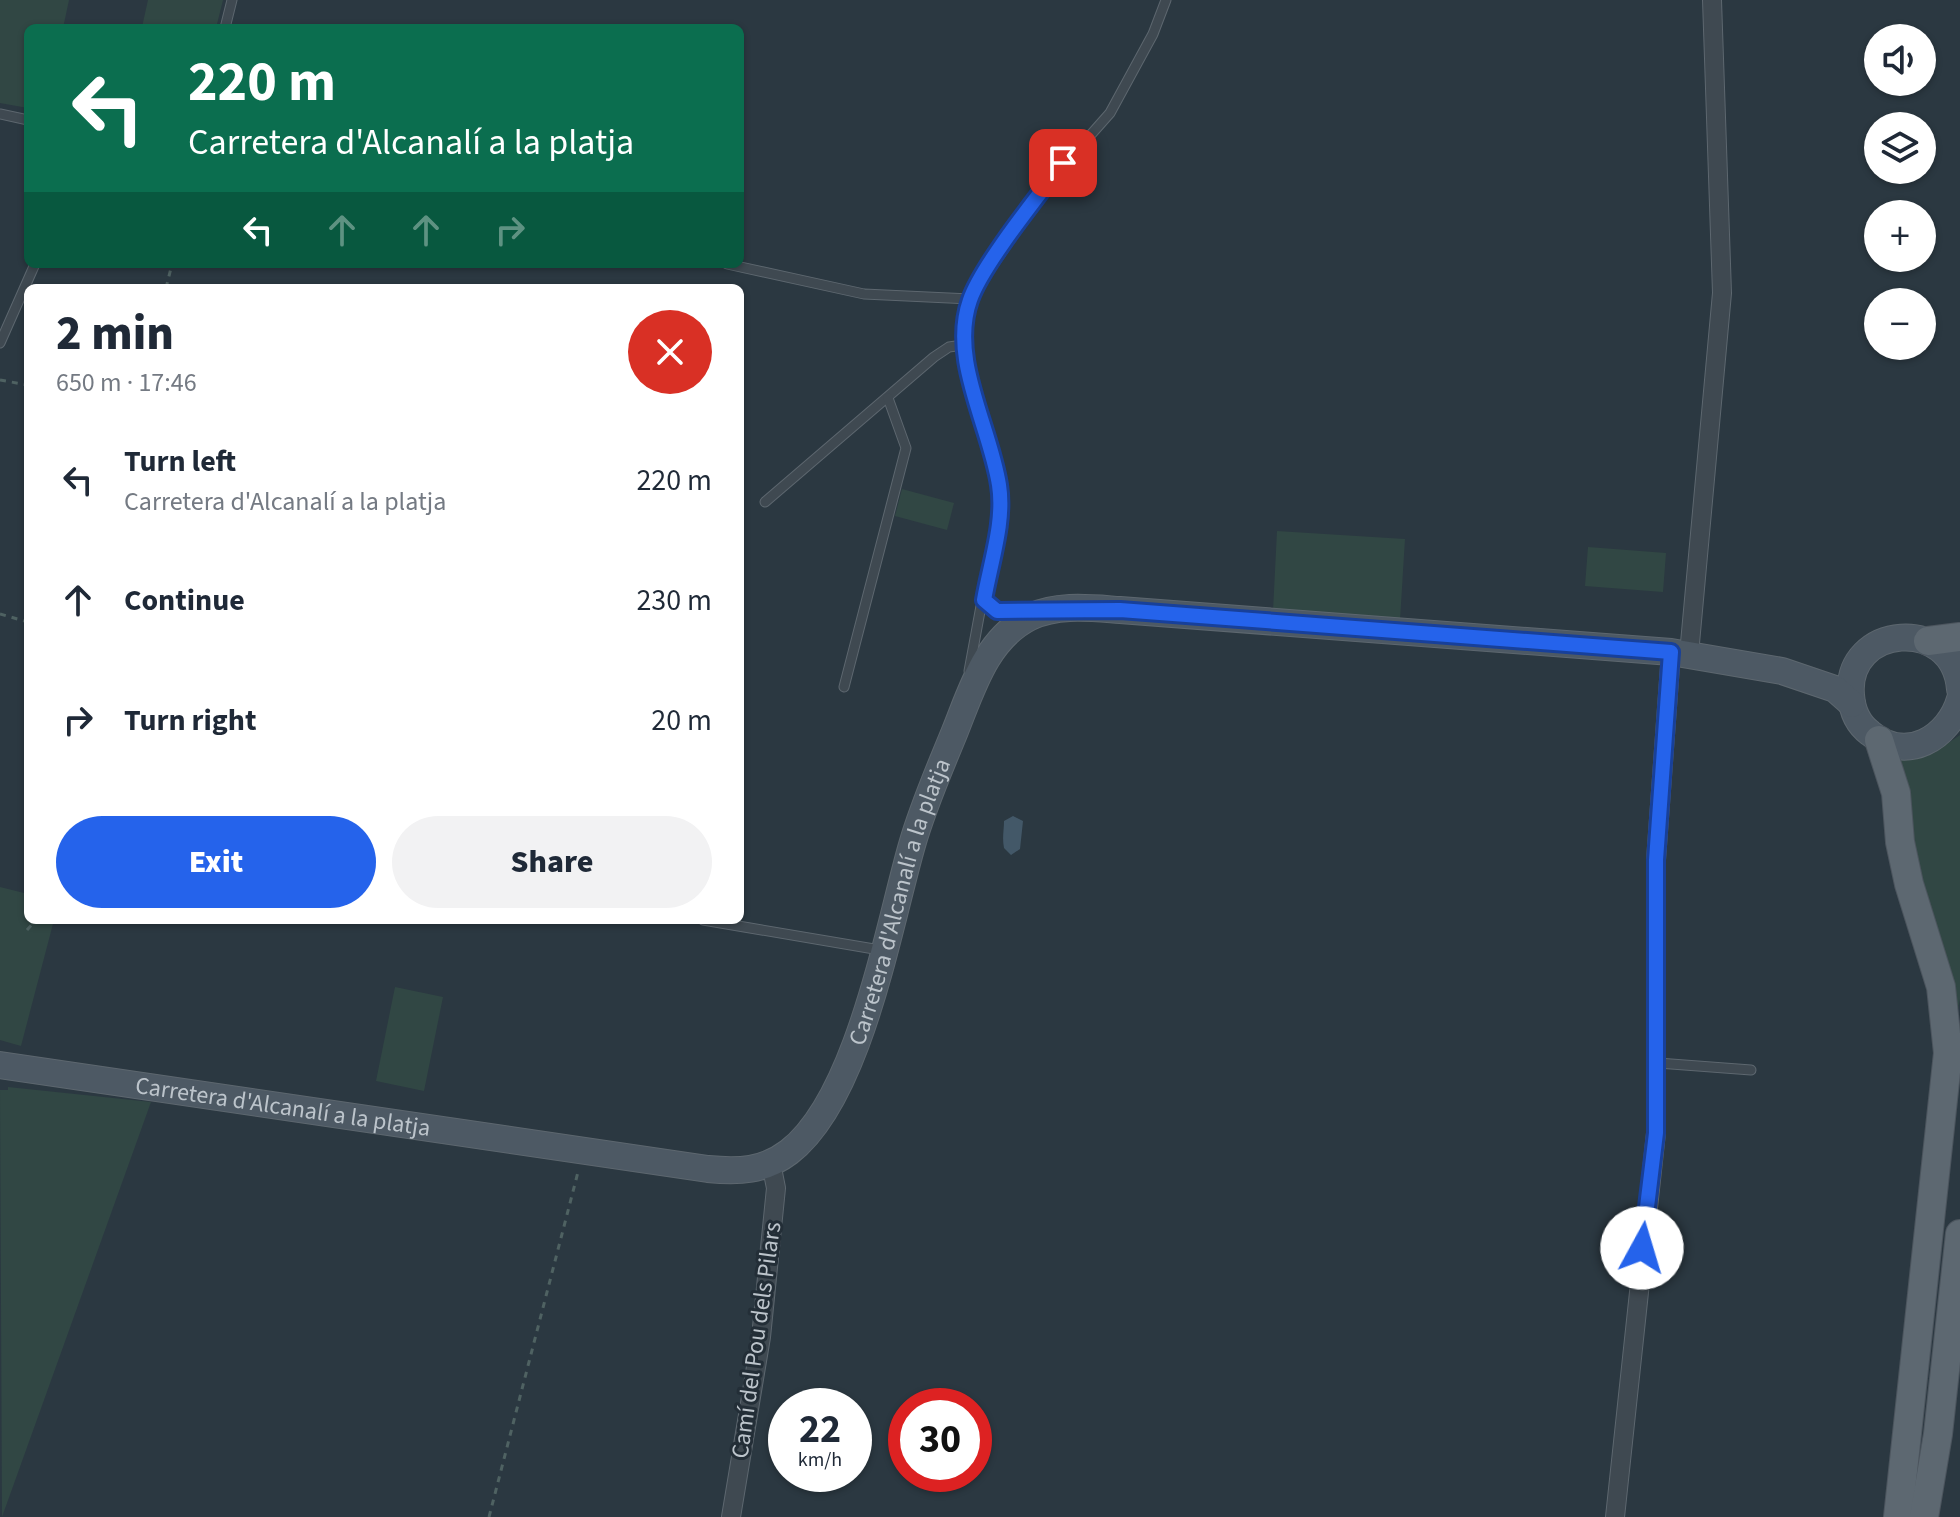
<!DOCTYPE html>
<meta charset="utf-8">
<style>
body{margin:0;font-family:"Source Sans 3",sans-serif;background:#f2f2f3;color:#1f2937;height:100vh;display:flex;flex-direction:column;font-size:30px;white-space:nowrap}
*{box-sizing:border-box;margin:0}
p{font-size:26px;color:#747a83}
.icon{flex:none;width:44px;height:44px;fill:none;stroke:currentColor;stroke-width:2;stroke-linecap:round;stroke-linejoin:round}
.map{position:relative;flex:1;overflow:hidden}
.side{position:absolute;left:24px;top:284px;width:720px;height:640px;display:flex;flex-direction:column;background:#fff;border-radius:12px;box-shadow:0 2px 6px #0004}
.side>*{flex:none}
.guide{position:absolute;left:24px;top:24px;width:720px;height:244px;border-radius:12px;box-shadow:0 2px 6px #0004;background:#0b6e4f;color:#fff;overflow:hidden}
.fabs{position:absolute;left:1864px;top:24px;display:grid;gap:16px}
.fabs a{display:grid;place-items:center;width:72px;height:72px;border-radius:50%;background:#fff;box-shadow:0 2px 6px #0004;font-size:40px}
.speed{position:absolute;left:768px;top:1388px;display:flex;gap:16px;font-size:40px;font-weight:700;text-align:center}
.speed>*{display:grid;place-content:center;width:104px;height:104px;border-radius:50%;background:#fff;box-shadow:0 2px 6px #0004;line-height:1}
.speed small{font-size:20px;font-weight:400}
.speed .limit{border:12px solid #d22;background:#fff;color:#111}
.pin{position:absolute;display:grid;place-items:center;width:68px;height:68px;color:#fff;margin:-34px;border-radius:16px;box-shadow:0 4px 12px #0006}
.me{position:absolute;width:88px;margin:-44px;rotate:6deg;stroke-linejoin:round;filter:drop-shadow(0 0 6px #0008)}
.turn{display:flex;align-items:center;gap:28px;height:168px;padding:0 32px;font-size:36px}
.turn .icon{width:104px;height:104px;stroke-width:2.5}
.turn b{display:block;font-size:56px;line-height:68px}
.lanes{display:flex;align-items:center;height:76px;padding:0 32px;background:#0003;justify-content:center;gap:40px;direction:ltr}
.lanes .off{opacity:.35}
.round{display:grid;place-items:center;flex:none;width:84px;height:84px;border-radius:42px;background:#f2f2f3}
.head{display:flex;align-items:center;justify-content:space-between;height:136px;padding:0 32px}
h1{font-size:48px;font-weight:800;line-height:60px}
.button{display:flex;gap:16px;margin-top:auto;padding:16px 32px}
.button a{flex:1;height:92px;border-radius:48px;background:#2563eb;color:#fff;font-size:32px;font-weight:800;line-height:92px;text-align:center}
.button a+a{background:#f2f2f3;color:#1f2937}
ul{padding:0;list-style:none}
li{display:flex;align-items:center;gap:24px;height:120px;padding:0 32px}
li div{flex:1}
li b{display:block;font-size:30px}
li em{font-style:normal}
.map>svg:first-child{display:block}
</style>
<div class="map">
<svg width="1960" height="1517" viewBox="0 0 1960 1517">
<rect width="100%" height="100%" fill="#2b3841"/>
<g fill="#314744">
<path d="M0 0H69L63 28H28V108L0 103Z"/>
<path d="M148 0H223L216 28H145L142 27Z"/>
<path d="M902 489 954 503 947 530 895 516Z"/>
<path d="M1277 531 1405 539 1400 620 1273 611Z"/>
<path d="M1588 547 1666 553 1663 592 1585 586Z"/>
<path d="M1960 735V999L1957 1015 1924 912 1899 760 1934 753Z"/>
<path d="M0 887 28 894V920H54L21 1046 0 1040Z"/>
<path d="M395 987 443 997 424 1091 376 1081Z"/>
<path d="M8 1087 151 1102 2 1517 0 1090H8Z"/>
</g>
<path fill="#435868" d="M1013 816 1023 821 1020 849 1011 855 1004 848C1002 838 1004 830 1004 821Z"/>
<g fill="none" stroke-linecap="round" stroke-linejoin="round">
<g stroke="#5d676f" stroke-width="11">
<g id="lane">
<path d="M225 28 232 0"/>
<path d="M0 114 28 120"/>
<path d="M727 264 864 294 970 299"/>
<path d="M0 343 35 264"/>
<path d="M765 502 934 357 949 347 963 345"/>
<path d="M984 600 997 611 1023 613"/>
<path d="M969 671 1000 503 995 466 963 345 970 299 1049 182 1110 113 1153 34 1166 0"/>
<path d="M844 687 906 448 888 398"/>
<path d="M703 920 880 950"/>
<path d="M1658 1063 1751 1070"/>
</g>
</g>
<g stroke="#5d676f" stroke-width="20">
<g id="street">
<path d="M1689 654 1722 293 1712 0"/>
<path d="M731 1517 761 1337 776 1188 771 1163"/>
<path d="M1615 1517 1656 1133V860L1671 652"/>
</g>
</g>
<g stroke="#5d676f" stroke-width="28">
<g id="secondary">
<path d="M1960 689C1954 615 1845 624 1851 695 1852 710 1858 724 1870 733 1906 764 1949 738 1960 699"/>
<path id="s1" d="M0 1065 708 1169C739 1172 764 1171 789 1152 859 1098 888 928 912 845 923 806 940 768 955 731 972 689 986 639 1030 617 1058 604 1090 608 1120 610L1671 652 1782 671 1835 689 1852 704"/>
</g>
</g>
<g stroke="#4c555e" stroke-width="30">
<g id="primary">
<path d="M1928 641 1960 637"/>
<path d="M1879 740 1896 793 1900 842 1909 884 1941 987 1948 1053 1898 1517"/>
<path d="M1924 1517 1938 1434 1960 1234"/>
</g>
</g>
<g stroke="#4f6262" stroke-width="3" stroke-dasharray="6 6" stroke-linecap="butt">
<path d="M166 288 172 264"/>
<path d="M0 380 28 385"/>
<path d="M0 614 28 622"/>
<path d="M27 930 36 920"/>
<path d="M489 1517 578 1172"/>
</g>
<use href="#lane" stroke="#3f4951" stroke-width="9"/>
<use href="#street" stroke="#3f4951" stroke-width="18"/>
<use href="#secondary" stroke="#4d5964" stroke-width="26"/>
<use href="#primary" stroke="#5d6871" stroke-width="28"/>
</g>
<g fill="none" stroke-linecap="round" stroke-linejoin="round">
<g stroke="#184099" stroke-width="20">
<path id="route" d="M1063 163C1039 195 982 265 970 300 949 359 990 426 999 485 1005 522 990 564 984 600L997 611 1120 610 1671 652 1656 860V1133L1642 1248"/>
</g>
<use href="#route" stroke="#2563eb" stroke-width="14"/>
</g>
<g text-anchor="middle" stroke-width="6" stroke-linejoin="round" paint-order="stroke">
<g font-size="24" fill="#bcc4cb" stroke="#232e37">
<text dy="8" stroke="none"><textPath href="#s1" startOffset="1078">Carretera d'Alcanalí a la platja</textPath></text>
<text dy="8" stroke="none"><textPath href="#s1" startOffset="286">Carretera d'Alcanalí a la platja</textPath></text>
<text transform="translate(756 1340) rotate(-82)" y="8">Camí del Pou dels Pilars</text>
</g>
</g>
</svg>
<div class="fabs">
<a><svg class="icon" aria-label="sound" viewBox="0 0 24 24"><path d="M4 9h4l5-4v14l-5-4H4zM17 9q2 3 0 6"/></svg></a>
<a><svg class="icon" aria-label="layers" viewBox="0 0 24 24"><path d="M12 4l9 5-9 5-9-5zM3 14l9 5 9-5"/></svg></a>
<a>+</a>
<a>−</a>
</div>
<div class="speed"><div>22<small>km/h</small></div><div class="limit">30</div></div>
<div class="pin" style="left:1063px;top:163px;background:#d93025"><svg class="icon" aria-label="arrive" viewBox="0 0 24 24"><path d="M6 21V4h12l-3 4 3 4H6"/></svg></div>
<svg class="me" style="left:1642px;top:1248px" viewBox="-20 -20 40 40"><circle r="19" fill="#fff"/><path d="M0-13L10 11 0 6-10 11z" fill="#2563eb"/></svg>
<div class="guide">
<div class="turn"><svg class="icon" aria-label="left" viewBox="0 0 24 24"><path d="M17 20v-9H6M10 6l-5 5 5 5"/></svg><div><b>220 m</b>Carretera d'Alcanalí a la platja</div></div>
<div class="lanes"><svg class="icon" aria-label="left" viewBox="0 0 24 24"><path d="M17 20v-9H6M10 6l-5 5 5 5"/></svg><svg class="icon off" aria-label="ahead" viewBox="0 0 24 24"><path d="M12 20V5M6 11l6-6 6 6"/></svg><svg class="icon off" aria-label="ahead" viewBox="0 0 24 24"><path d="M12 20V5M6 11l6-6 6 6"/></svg><svg class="icon off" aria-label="right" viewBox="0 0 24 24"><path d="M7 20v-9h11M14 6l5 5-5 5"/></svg></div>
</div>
<section class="side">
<div class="head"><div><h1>2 min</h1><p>650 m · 17:46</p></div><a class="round" style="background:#d93025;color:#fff"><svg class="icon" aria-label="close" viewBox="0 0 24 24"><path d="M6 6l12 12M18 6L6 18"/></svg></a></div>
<ul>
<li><svg class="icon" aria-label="left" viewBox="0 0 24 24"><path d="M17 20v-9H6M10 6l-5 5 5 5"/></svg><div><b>Turn left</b><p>Carretera d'Alcanalí a la platja</p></div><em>220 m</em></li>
<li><svg class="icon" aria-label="ahead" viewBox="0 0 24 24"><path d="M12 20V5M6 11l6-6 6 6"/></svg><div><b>Continue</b></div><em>230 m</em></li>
<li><svg class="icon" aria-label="right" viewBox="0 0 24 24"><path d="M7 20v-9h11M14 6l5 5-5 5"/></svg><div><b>Turn right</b></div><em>20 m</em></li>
</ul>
<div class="button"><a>Exit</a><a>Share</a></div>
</section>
</div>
